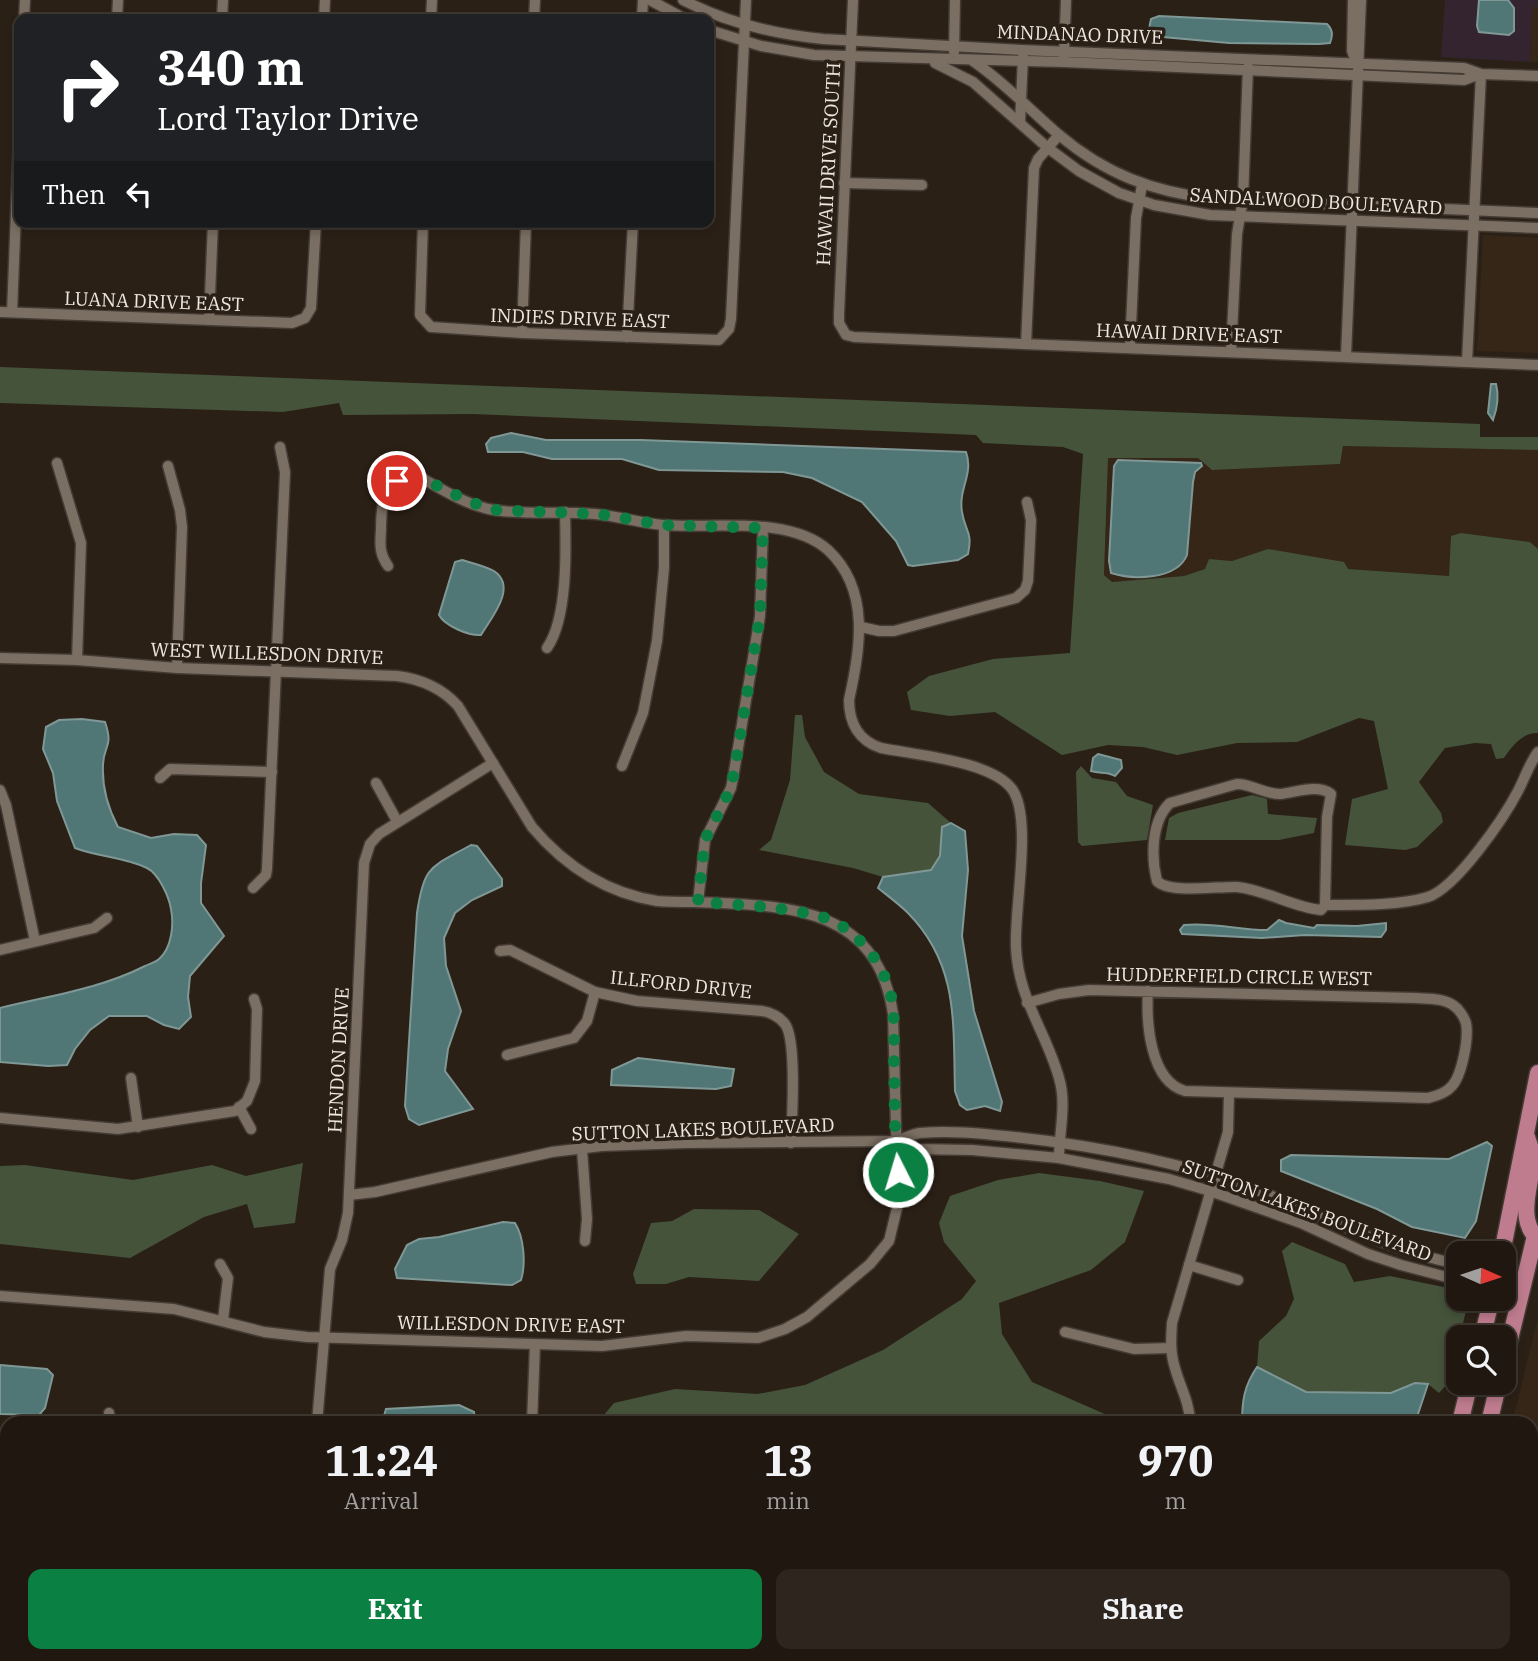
<!DOCTYPE html>
<style>
body{margin:0;font-family:"IBM Plex Serif",serif;background:#2d251e;color:#f1f3f6;height:100vh;display:flex;flex-direction:column;font-size:26px;white-space:nowrap}
*{box-sizing:border-box;margin:0}
p{font-size:23px;color:#a2a09f}
.icon{flex:none;width:38px;height:38px;fill:none;stroke:currentColor;stroke-width:2;stroke-linecap:round;stroke-linejoin:round}
.map{position:relative;flex:1;overflow:hidden}
.details{position:absolute;left:0px;top:1416px;width:1538px;height:247px;display:flex;flex-direction:column;background:#201810;border-radius:21px 21px 0 0;box-shadow:0 4px 10px #0003,0 0 0 2px #3d3730}
.details>*{flex:none}
.banner{position:absolute;left:14px;top:14px;width:700px;height:214px;border-radius:14px;box-shadow:0 4px 10px #0003,0 0 0 2px #3d3730;background:#202124;color:#fff;overflow:hidden}
.needle{width:46px;rotate:93deg}
.buttons{position:absolute;left:1446px;top:1241px;display:grid;gap:14px}
.buttons a{display:grid;place-items:center;width:70px;height:70px;border-radius:14px;background:#201810;box-shadow:0 4px 10px #0003,0 0 0 2px #3d3730;font-size:35px}
.pin{position:absolute;display:grid;place-items:center;width:60px;height:60px;color:#fff;margin:-30px;border:4px solid #fff;border-radius:50%;box-shadow:0 2px 7px #0007}
.me{position:absolute;width:77px;margin:-38px;rotate:355deg;stroke-linejoin:round;filter:drop-shadow(0 0 5px #0008)}
.turn{display:flex;align-items:center;gap:24px;height:147px;padding:0 28px;font-size:32px}
.turn .icon{width:91px;height:91px;stroke-width:2.5}
.turn b{display:block;font-size:49px;line-height:60px}
.then{display:flex;align-items:center;height:66px;padding:0 28px;background:#0003;gap:14px;font-size:26px}
.eta{display:flex;justify-content:space-evenly;align-items:center;height:119px;text-align:center}
.eta b{font-size:42px;font-weight:700;line-height:49px}
.button{display:flex;gap:14px;margin-top:auto;padding:14px 28px}
.button a{flex:1;height:80px;border-radius:14px;background:#0b8043;color:#fff;font-size:28px;font-weight:700;line-height:80px;text-align:center}
.button a+a{background:#2d251e;color:#f1f3f6}
.map>svg:first-child{display:block}
</style>
<div class="map">
<svg width="1538" height="1661" viewBox="0 0 1538 1661">
<rect width="100%" height="100%" fill="#2b2016"/>
<g fill="#352617">
<path d="M1532 7H1538V62H1530Z"/>
<path d="M1483 235 1538 238V353L1477 351Z"/>
<path d="M1343 446 1538 450V549L1530 542 1461 533 1452 536 1449 576 1348 569 1268 549 1232 561 1209 559 1205 569 1184 576 1112 582 1104 575 1108 458H1199L1213 470 1340 464Z"/>
<path d="M1538 1318V1588L1531 1586V1423H1512Z"/>
</g>
<path fill="#33242f" d="M1445 0H1538V7H1532L1530 62 1441 57Z"/>
<g fill="#45533b">
<path d="M0 367 1480 424V437H1538V450L1343 446 1340 464 1212 470 1198 458H1108L1104 575 1112 582 1184 576 1205 569 1209 559 1232 561 1268 549 1344 562 1348 569 1449 576 1451 536 1461 533 1530 542 1538 549V733C1523 732 1512 746 1504 758L1496 759 1491 744 1475 743 1445 748 1419 782 1441 813 1443 822 1417 847 1405 850 1345 845 1352 799 1388 789 1374 721 1359 718 1297 742 1237 743 1177 755 1143 747 1108 745 1062 755 995 712 950 716 911 710 907 692 929 676 993 659 1070 653 1083 454 1063 447 983 443 976 435 473 414 343 415 339 403 283 412 0 403Z"/>
<path d="M795 715H802L805 737 824 772 859 794 928 803 951 823 942 827 940 856 931 870 883 877 853 868 759 850 771 840 790 780Z"/>
<path d="M1081 766 1092 778 1116 782 1127 796 1153 805 1147 840 1082 846 1078 842 1076 772Z"/>
<path d="M1252 795 1267 799 1268 814 1317 818 1314 833 1279 840H1165L1169 818 1178 813Z"/>
<path d="M303 1163 295 1223 254 1228 247 1204 204 1217 130 1258 0 1244V1166L25 1165 133 1180 212 1165 246 1176Z"/>
<path d="M1039 1173 1100 1181 1144 1191 1125 1242 1091 1270 999 1303 1002 1334 1032 1382 1125 1423H824L819 1420 802 1423H597L614 1403 675 1389 758 1394 805 1385 883 1350 962 1299 976 1281 944 1242 939 1223 950 1196 998 1180Z"/>
<path d="M694 1209 759 1210 799 1234 759 1281 689 1277 666 1284H636L633 1274 651 1223 672 1221Z"/>
<path d="M1292 1242 1345 1264 1354 1282 1390 1276 1458 1290V1298L1469 1299 1448 1383 1439 1393 1428 1384 1415 1383 1391 1393 1306 1392 1257 1367 1259 1341 1286 1316 1294 1299 1282 1251Z"/>
<path d="M0 1529H7V1656H1376L1374 1661H0Z"/>
</g>
<g fill="#507676" stroke="#7f9896" stroke-width="2">
<path d="M1479 0H1508L1514 8V31L1509 35 1479 32 1477 26Z"/>
<path d="M1159 16 1327 24C1333 30 1333 35 1330 43L1319 44 1229 43 1152 36 1149 29 1151 19Z"/>
<path d="M1491 384H1496C1499 395 1497 409 1493 420L1488 413Z"/>
<path d="M511 433 546 440H641L966 452C974 474 958 489 962 512 965 532 973 531 968 554L958 560 913 566 908 565 896 541 862 502 812 478 783 472 659 470 622 459H552L523 452H488L486 444 491 438Z"/>
<path d="M1118 460 1201 463 1202 466 1195 472 1193 482 1187 555C1177 580 1133 580 1111 573L1109 561 1114 466Z"/>
<path d="M462 560C472 563 485 566 494 571 518 587 491 618 481 635 469 636 445 626 439 615L455 562Z"/>
<path d="M82 719 105 722C114 748 103 745 103 766 102 787 108 808 118 827L151 838 174 834 197 835 206 845 201 883V903L224 936 190 976 188 997 191 1017 179 1029 164 1025 147 1016H109L90 1030 75 1049 67 1065 48 1066 0 1062V1008C48 996 100 989 145 966 149 964 156 962 159 959 172 948 174 924 171 909 169 897 159 874 147 868 125 857 98 857 75 848L57 801 53 773 43 749 46 727 59 720Z"/>
<path d="M1098 754 1121 760 1122 768 1115 776C1107 771 1100 774 1091 771L1093 758Z"/>
<path d="M951 823 965 831 968 870 962 936 974 1011 1002 1102 1000 1111 985 1106 967 1110 960 1105 955 1091C953 1023 959 965 908 913 899 904 888 896 878 888L883 877 931 870 940 856 942 827Z"/>
<path d="M471 845 477 846 502 879V886L472 900 455 913 444 938 446 966 461 1011 448 1049 445 1071 473 1109 419 1125 409 1119 405 1106 417 913C424 865 430 868 471 845Z"/>
<path d="M1279 920 1286 923 1314 928 1317 925 1357 926 1386 923V930L1381 937 1305 935 1262 938 1182 934 1180 930 1184 925C1212 922 1239 930 1267 930Z"/>
<path d="M638 1058 734 1069 731 1086 716 1089 611 1085 612 1070Z"/>
<path d="M1487 1142 1492 1146 1476 1221 1465 1238 1412 1227 1377 1209 1281 1171V1160L1291 1155 1449 1159Z"/>
<path d="M503 1222 515 1223C524 1237 526 1264 521 1280L512 1285 397 1278 395 1269 407 1245 419 1239 439 1237Z"/>
<path d="M0 1365 47 1369 53 1375 45 1408 39 1415 0 1414Z"/>
<path d="M1257 1367 1306 1392 1391 1393 1415 1383 1428 1384 1415 1423H1242C1242 1401 1244 1386 1257 1367Z"/>
<path d="M459 1405 474 1412 475 1423H382L386 1409Z"/>
</g>
<g fill="none" stroke-linecap="round" stroke-linejoin="round">
<g stroke="#433b34" stroke-width="13">
<g id="minor">
<path d="M650 0 685 19"/>
<path d="M683 0C727 23 774 34 823 39L1022 50 1464 68 1481 74 1538 76"/>
<path d="M853 0 839 314V323L846 335 854 337 1538 365"/>
<path d="M1353 0 1352 51 1357 64"/>
<path d="M24 19 25 0"/>
<path d="M117 19 118 0"/>
<path d="M222 19 223 0"/>
<path d="M324 19 325 0"/>
<path d="M431 19 432 0"/>
<path d="M534 19 535 0"/>
<path d="M642 19 643 0"/>
<path d="M709 30 761 46 814 55 1064 62 1464 80 1480 74"/>
<path d="M954 52 955 0"/>
<path d="M1064 55 1066 0"/>
<path d="M973 61C1004 82 1030 110 1058 134 1105 174 1153 192 1214 199L1538 213"/>
<path d="M935 63 973 82 1048 148 1079 171 1119 193 1154 205 1210 215 1538 228"/>
<path d="M1020 123 1023 57"/>
<path d="M844 183 922 185"/>
<path d="M53 222H90"/>
<path d="M423 222 420 315 431 327 522 333 719 340 729 329 731 319 746 0"/>
<path d="M0 312 292 323 305 318 311 308 316 222"/>
<path d="M12 312 19 137"/>
<path d="M209 320 213 222"/>
<path d="M522 333 526 222"/>
<path d="M627 337 633 222"/>
<path d="M1026 344 1034 168 1038 159 1059 135"/>
<path d="M1130 348 1136 218 1142 185"/>
<path d="M1231 352 1237 234 1243 199 1248 67"/>
<path d="M1346 356 1361 0"/>
<path d="M1467 362 1481 74"/>
<path d="M57 463 81 543 77 660"/>
<path d="M168 466 180 510 182 527 177 668"/>
<path d="M388 566C379 553 380 544 381 529 381 500 384 480 416 475 440 488 467 506 494 510 527 515 562 511 595 514 618 516 640 523 663 525 712 529 789 515 828 550 871 590 860 649 849 700 849 723 859 741 881 748 916 755 991 761 1012 789 1033 818 1014 908 1016 947 1018 999 1046 1031 1059 1078 1067 1104 1059 1132 1059 1158"/>
<path d="M861 627 879 631H894L1016 598 1025 590 1028 581 1031 520 1027 502"/>
<path d="M547 648C568 618 566 549 565 512"/>
<path d="M0 658 77 660 177 668 397 676C421 679 441 687 458 706L532 827C565 866 606 893 657 901 669 902 682 902 695 902 784 906 877 904 893 1014L898 1204 889 1241 870 1264 807 1317 785 1329 758 1338 686 1336 602 1346 307 1337 264 1332 174 1309 0 1296"/>
<path d="M622 766 643 713 657 641 664 568V525"/>
<path d="M160 778 170 769 272 772"/>
<path d="M376 783 397 821"/>
<path d="M1237 784C1252 784 1266 795 1281 794 1297 792 1318 784 1331 794L1327 817 1325 905 1321 910C1292 907 1266 890 1237 887 1218 886 1169 894 1157 881 1151 857 1151 821 1170 803Z"/>
<path d="M0 790 6 805 35 941"/>
<path d="M253 888 266 875 267 869 285 472 280 447"/>
<path d="M698 902 705 840 731 788 733 778 760 616 763 528"/>
<path d="M1325 905C1356 905 1398 906 1428 897 1456 888 1504 818 1518 791 1525 778 1529 764 1538 752"/>
<path d="M0 950 94 928 107 918"/>
<path d="M500 951 510 950 595 992 637 1001 762 1011C770 1012 780 1017 785 1024 797 1040 792 1120 791 1143"/>
<path d="M1027 1003 1059 994 1089 990 1416 998C1428 999 1443 998 1453 1005 1459 1009 1464 1017 1466 1023 1469 1038 1462 1075 1452 1086 1446 1093 1437 1096 1428 1098L1185 1091C1150 1081 1146 1023 1148 991"/>
<path d="M507 1055 574 1038 587 1021 595 992"/>
<path d="M131 1078 138 1127"/>
<path d="M239 1107 251 1129"/>
<path d="M0 1118 118 1129 235 1111 247 1101 255 1081 257 1009 254 999"/>
<path d="M895 1141C903 1139 912 1134 920 1133 951 1130 985 1134 1015 1137 1098 1146 1181 1162 1259 1191 1325 1216 1388 1251 1458 1264"/>
<path d="M582 1149 587 1219 585 1241"/>
<path d="M349 1195 375 1192 552 1152 602 1146 686 1143 895 1141 915 1149 972 1150 1059 1158 1169 1179 1210 1191 1301 1223 1368 1254 1401 1265 1458 1280"/>
<path d="M220 1264 228 1278 223 1320"/>
<path d="M1189 1265 1238 1280"/>
<path d="M1503 1274 1524 1285"/>
<path d="M1503 1288 1524 1285"/>
<path d="M1065 1332 1134 1349 1171 1348"/>
<path d="M109 1413 111 1423"/>
<path d="M317 1423 330 1269 342 1240 348 1213 364 863 370 844 379 834 493 763"/>
<path d="M532 1423 535 1345"/>
<path d="M1190 1423C1190 1403 1180 1387 1175 1368 1170 1353 1171 1338 1172 1323L1228 1132 1229 1093"/>
<path d="M0 1472H7"/>
</g>
</g>
<g stroke="#433b34" stroke-width="19">
<g id="trunk">
<path d="M1502 1253 1538 1073"/>
<path d="M1482 1337 1492 1298"/>
<path d="M1503 1368 1535 1236C1517 1216 1532 1182 1533 1159 1533 1152 1529 1144 1527 1137"/>
<path d="M1460 1423 1470 1382"/>
<path d="M1489 1423 1499 1382"/>
<path d="M1388 1661 1389 1656"/>
<path d="M1417 1661 1419 1656"/>
</g>
</g>
<use href="#minor" stroke="#7b6e62" stroke-width="10"/>
<use href="#trunk" stroke="#be7c8e" stroke-width="16"/>
</g>
<g fill="none" stroke-linecap="round" stroke-linejoin="round">
<path stroke="#0b8043" stroke-width="12" stroke-dasharray="0 21.6" d="M397 481 416 475 468 501 495 510 598 514 664 525 763 528 760 616 737 755 731 788 705 840 698 902C736 905 777 906 815 915 852 923 883 960 891 996 895 1017 894 1039 894 1060 895 1098 894 1135 898 1172"/>
</g>
<g text-anchor="middle" stroke-width="7" stroke-linejoin="round" paint-order="stroke">
<g font-size="19" fill="#eee7e0" stroke="#2b2016">
<text transform="translate(1080 34) rotate(2)" y="7">MINDANAO DRIVE</text>
<text transform="translate(828 164) rotate(-87)" y="7">HAWAII DRIVE SOUTH</text>
<text transform="translate(1316 201) rotate(3)" y="7">SANDALWOOD BOULEVARD</text>
<text transform="translate(154 301) rotate(2)" y="7">LUANA DRIVE EAST</text>
<text transform="translate(580 318) rotate(2)" y="7">INDIES DRIVE EAST</text>
<text transform="translate(1189 333) rotate(2)" y="7">HAWAII DRIVE EAST</text>
<text transform="translate(267 653) rotate(2)" y="7">WEST WILLESDON DRIVE</text>
<text transform="translate(1239 976) rotate(1)" y="7">HUDDERFIELD CIRCLE WEST</text>
<text transform="translate(681 984) rotate(6)" y="7">ILLFORD DRIVE</text>
<text transform="translate(338 1060) rotate(-87)" y="7">HENDON DRIVE</text>
<text transform="translate(703 1129) rotate(-2)" y="7">SUTTON LAKES BOULEVARD</text>
<text transform="translate(1307 1210) rotate(20)" y="7">SUTTON LAKES BOULEVARD</text>
<text transform="translate(511 1324) rotate(1)" y="7">WILLESDON DRIVE EAST</text>
</g>
</g>
</svg>
<div class="buttons">
<a><svg class="needle" viewBox="-14 -14 28 28"><path d="M0-13l5 13h-10z" fill="#e53935"/><path d="M0 13l5-13h-10z" fill="#a2a09f"/></svg></a>
<a><svg class="icon" aria-label="search" viewBox="0 0 24 24"><circle cx="10" cy="10" r="6"/><path d="M15 15l6 6"/></svg></a>
</div>
<div class="pin" style="left:397px;top:481px;background:#d93025"><svg class="icon" aria-label="arrive" viewBox="0 0 24 24"><path d="M6 21V4h12l-3 4 3 4H6"/></svg></div>
<svg class="me" style="left:898px;top:1172px" viewBox="-20 -20 40 40"><circle r="17" fill="#0b8043" stroke="#fff" stroke-width="3"/><path d="M0-11L8 9 0 5-8 9z" fill="#fff"/></svg>
<div class="banner">
<div class="turn"><svg class="icon" aria-label="right" viewBox="0 0 24 24"><path d="M7 20v-9h11M14 6l5 5-5 5"/></svg><div><b>340 m</b>Lord Taylor Drive</div></div>
<div class="then">Then<svg class="icon" aria-label="left" viewBox="0 0 24 24"><path d="M17 20v-9H6M10 6l-5 5 5 5"/></svg></div>
</div>
<section class="details">
<div class="eta">
<div><b>11:24</b><p>Arrival</p></div>
<div><b>13</b><p>min</p></div>
<div><b>970</b><p>m</p></div>
</div>
<div class="button"><a>Exit</a><a>Share</a></div>
</section>
</div>
